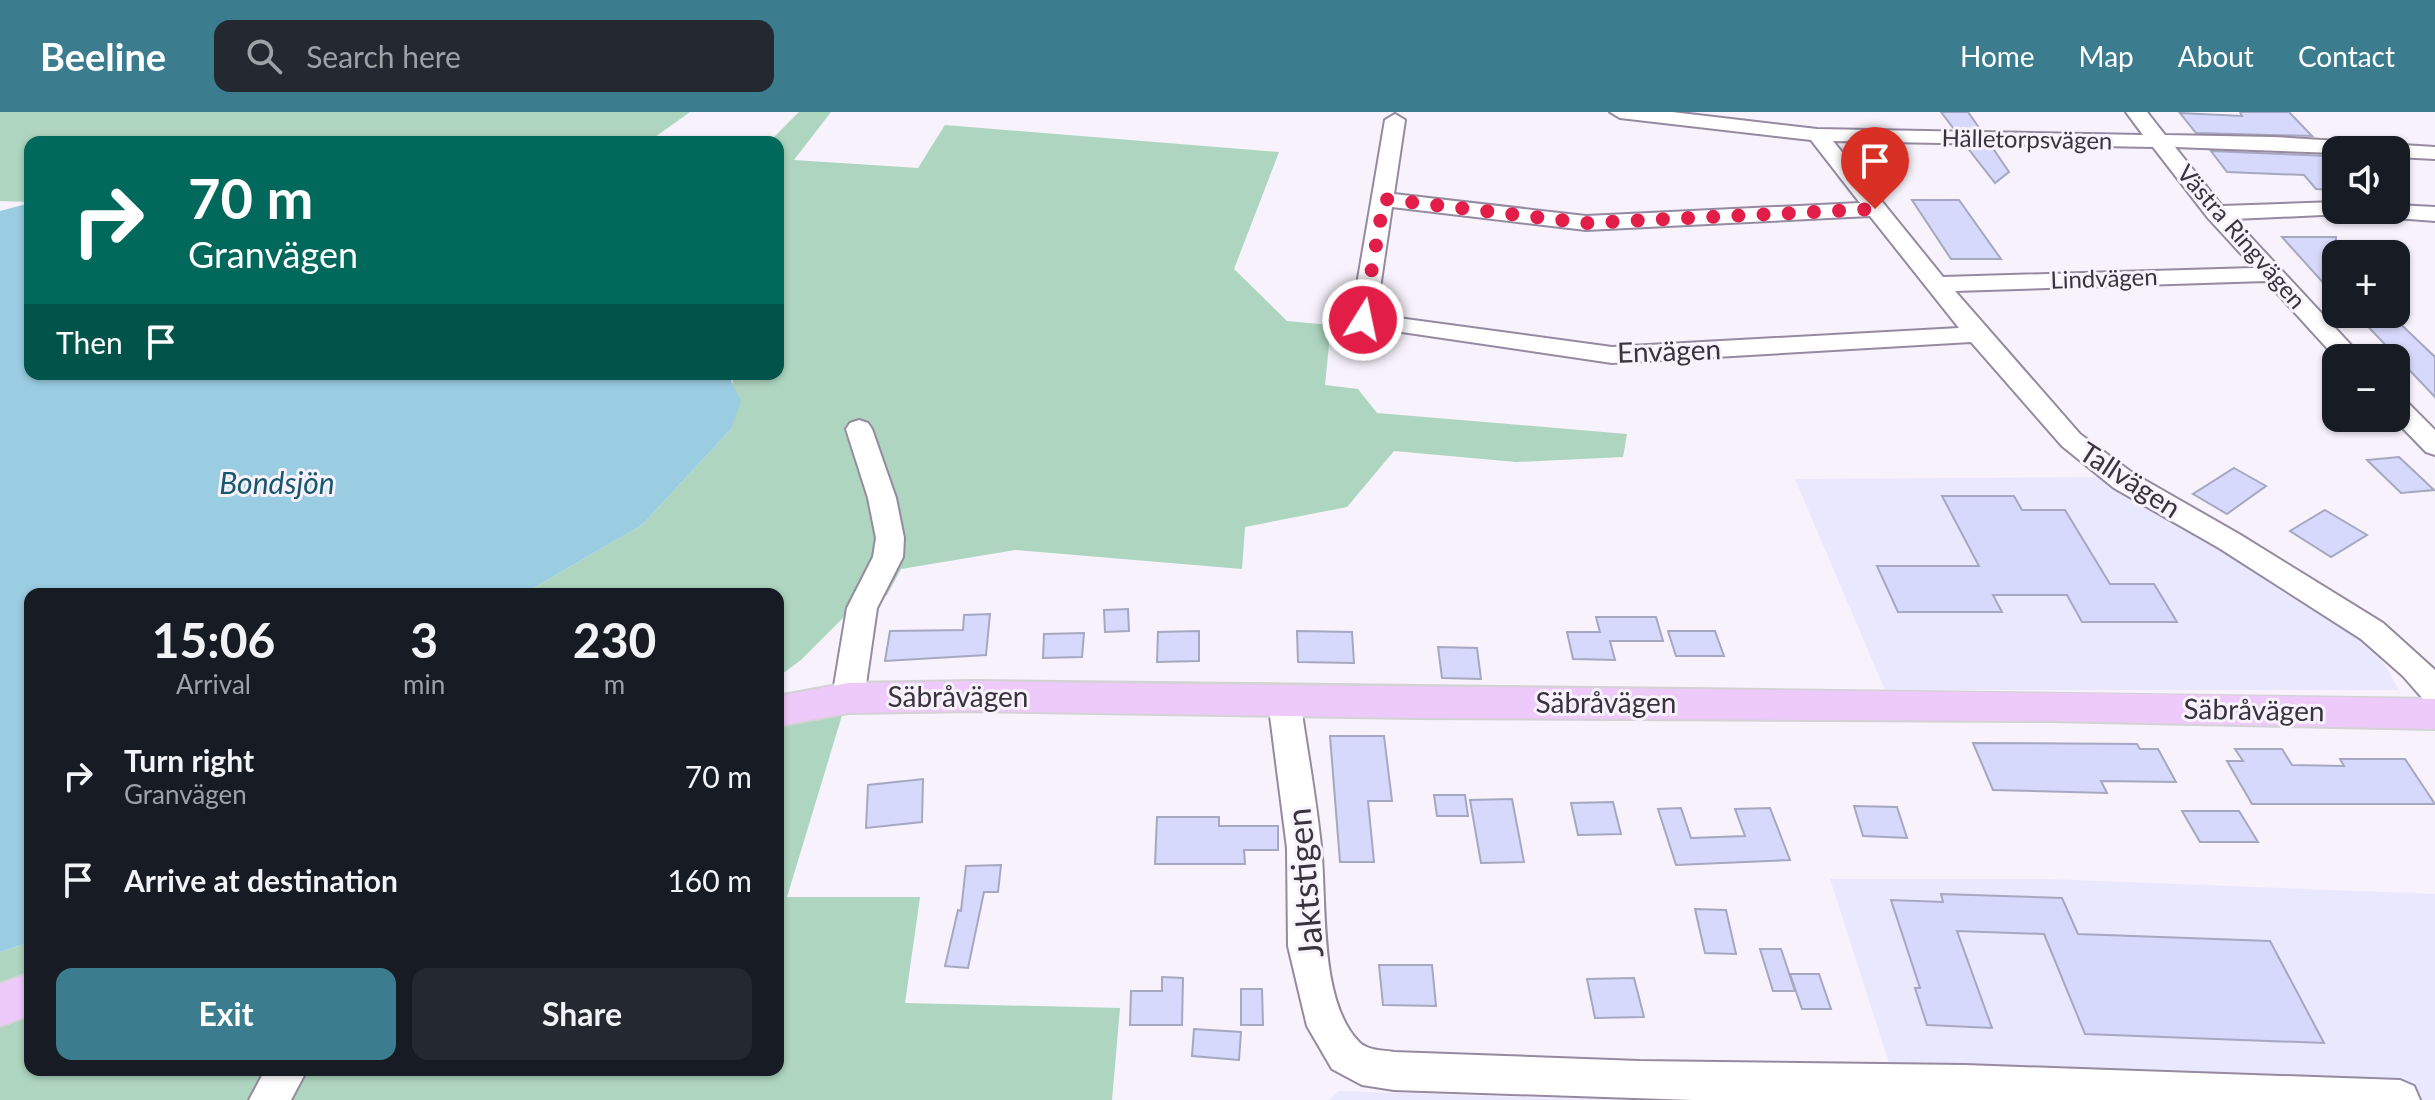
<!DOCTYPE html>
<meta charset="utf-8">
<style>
body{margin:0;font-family:Lato,sans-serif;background:#242831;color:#f1f3f6;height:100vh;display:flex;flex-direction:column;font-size:30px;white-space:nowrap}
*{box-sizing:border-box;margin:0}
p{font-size:26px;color:#9ea1a6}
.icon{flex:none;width:44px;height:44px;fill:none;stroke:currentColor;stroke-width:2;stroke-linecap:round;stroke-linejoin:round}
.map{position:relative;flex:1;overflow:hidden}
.drawer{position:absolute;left:24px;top:476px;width:760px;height:488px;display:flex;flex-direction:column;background:#171b24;border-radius:16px;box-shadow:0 2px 6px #0004}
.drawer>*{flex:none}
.guide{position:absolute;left:24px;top:24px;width:760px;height:244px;border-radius:16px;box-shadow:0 2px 6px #0004;background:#00695c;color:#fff;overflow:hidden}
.fabs{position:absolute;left:2322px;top:24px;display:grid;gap:16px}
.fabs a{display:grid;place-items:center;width:88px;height:88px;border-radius:16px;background:#171b24;box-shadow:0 2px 6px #0004;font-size:40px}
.pin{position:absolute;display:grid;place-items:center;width:68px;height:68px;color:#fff;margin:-82px -34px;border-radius:50% 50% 50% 0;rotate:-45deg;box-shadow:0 0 8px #0007}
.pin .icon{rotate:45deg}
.me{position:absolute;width:88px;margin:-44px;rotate:10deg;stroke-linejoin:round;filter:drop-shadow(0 0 6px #0008)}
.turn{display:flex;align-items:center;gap:28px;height:168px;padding:0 32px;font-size:36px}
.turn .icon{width:104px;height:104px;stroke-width:2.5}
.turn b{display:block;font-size:56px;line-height:68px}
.then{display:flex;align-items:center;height:76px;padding:0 32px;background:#0003;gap:16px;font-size:30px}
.eta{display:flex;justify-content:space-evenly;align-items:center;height:136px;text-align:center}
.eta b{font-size:48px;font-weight:700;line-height:56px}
.cta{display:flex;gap:16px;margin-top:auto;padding:16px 32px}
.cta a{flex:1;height:92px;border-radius:16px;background:#3b7d8f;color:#fff;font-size:32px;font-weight:700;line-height:92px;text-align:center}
.cta a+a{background:#242831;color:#f1f3f6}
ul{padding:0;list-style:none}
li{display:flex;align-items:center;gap:24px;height:104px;padding:0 32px}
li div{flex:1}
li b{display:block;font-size:30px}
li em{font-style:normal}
header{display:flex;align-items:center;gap:48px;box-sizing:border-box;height:112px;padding:0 40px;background:#3b7d8f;color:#fff}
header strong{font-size:38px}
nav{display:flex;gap:44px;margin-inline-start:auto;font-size:28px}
.search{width:560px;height:72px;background:#242831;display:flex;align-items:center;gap:20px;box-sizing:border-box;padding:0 28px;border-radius:16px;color:#9ea1a6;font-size:30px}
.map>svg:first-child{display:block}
</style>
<header>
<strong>Beeline</strong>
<div class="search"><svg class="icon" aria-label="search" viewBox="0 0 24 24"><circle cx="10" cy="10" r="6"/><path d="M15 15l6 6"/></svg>Search here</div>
<nav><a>Home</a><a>Map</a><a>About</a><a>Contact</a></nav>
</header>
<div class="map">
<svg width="2435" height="988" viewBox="0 0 2435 988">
<rect width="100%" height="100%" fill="#f7f2fc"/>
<g fill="#eae8fe">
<path d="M2108 365 2377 539 2399 578H1885L1795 367Z"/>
<path d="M1830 767H2049L2435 782V988H1901Z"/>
<path d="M1338 979 1612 988H1329Z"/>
</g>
<g fill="#add5bf">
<path d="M0 0H690L648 30H30V90L0 89Z"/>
<path d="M799 0H831L794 48 918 56 945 13 1279 40 1234 157 1287 209 1331 213 1325 273 1358 277 1377 301 1627 322 1623 345 1516 350 1394 339 1347 395 1245 415 1242 457 1015 438 901 457 887 483 847 502 801 548 778 565V482H523L642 413 731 317 733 262H778V30H769Z"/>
<path d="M843 600 787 785H920L905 891 1120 896 1112 988H0V840L30 830V958H778V611Z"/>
</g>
<path fill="#9acde2" d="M30 91V262H733L731 269 741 289 731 317 642 413 523 482H30V830L0 840V99Z"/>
<g fill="#d7d9fc" stroke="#a6a7c0" stroke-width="2">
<path d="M1941 0H1968L1980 17H1954Z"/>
<path d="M2240 0H2289L2312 24 2196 21 2180 1 2242 4Z"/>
<path d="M1967 35H1992L2009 60 1995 71Z"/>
<path d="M2211 39 2330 44 2336 51V78L2316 77 2304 63 2227 60Z"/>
<path d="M1912 88H1959L2001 147H1951Z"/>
<path d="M2282 125H2336V185Z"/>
<path d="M2356 202H2390L2435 245V285Z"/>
<path d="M2399 345 2434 378 2401 381 2367 348Z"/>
<path d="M2234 356 2266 374 2227 402 2193 382Z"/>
<path d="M1942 384H2014L2022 398H2065L2110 472H2154L2177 510H2082L2067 483H1993L2002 500H1898L1877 454H1979Z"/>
<path d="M2325 398 2367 423 2331 445 2290 419Z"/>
<path d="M1128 497 1129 519 1105 520 1104 498Z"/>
<path d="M990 502 986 543 885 549 890 519 963 518 964 503Z"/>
<path d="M1596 505H1656L1663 529H1610L1615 548 1573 547 1567 520H1600Z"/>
<path d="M1199 519V549L1157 550 1158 520Z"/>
<path d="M1297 519 1352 520 1354 551 1298 550Z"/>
<path d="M1668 519H1715L1724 544H1676Z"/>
<path d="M1084 521 1082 545 1043 546 1044 522Z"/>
<path d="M1438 535 1477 536 1481 567 1442 566Z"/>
<path d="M1330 624H1384L1392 689H1368L1374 750H1340Z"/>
<path d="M1973 631 2137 632 2140 637H2158L2176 670 2101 669 2107 681 1993 678Z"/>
<path d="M2235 637H2282L2292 653 2344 654 2340 647H2405L2435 692H2252L2227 649H2243Z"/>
<path d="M923 667 922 710 866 716 868 673Z"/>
<path d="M1434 683H1465L1468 704H1437Z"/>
<path d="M1512 687 1524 750 1481 751 1470 688Z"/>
<path d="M1613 690 1621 722 1578 723 1571 691Z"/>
<path d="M1854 694 1897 695 1907 726 1863 724Z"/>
<path d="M1681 696 1691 726 1745 724 1735 697 1770 696 1790 748 1676 753 1658 697Z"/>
<path d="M2182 699H2239L2258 730H2200Z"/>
<path d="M1157 705H1219V714H1278V738H1244L1245 752H1155Z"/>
<path d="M1001 753 998 780H984L968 856 945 854 958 798 961 799 966 754Z"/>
<path d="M1941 782 2062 786 2078 822 2270 829 2324 931 2085 922 2044 822 1957 819 1992 916 1927 913 1915 876H1920L1891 788 1943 790Z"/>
<path d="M1695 797 1726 798 1736 842 1705 841Z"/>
<path d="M1760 837H1781L1795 879H1773Z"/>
<path d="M1379 853H1432L1436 894 1383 893Z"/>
<path d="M1790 862H1819L1831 897H1802Z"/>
<path d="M1162 865 1183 866 1182 913H1130L1131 879H1162Z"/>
<path d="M1634 866 1644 905 1595 906 1587 867Z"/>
<path d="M1241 877H1262L1263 913H1241Z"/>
<path d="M1194 917 1241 920 1239 948 1192 944Z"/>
</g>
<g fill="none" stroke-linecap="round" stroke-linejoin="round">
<g stroke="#958aa0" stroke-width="4">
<g id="minor">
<path d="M1610 0H1672L1817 17 2143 23 2126 0H2147L2165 23 2274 25 2435 35V47L2396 45V38H2336V41L2175 35 2222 94 2336 90V98H2396V93L2435 95V109L2344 102 2234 107 2363 246H2336L2266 169 1955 179 2080 322 2134 362 2239 422 2383 511 2435 558V591L2424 588 2403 564 2361 527 2219 436 2114 376 2062 334 1971 230 1612 251 1354 213 1351 208 1385 8 1395 2 1405 8 1394 82 1586 104 1860 91 1811 28 1620 6ZM1833 29 2153 35 2208 106 2254 156 1943 165ZM1392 95 1586 118 1870 104 1959 216 1612 235 1376 203Z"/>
<path d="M2396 286 2405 288 2435 318V343L2426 340 2393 306H2396Z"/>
<path d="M859 308 868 311 872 317 896 386 904 426 903 445 877 496 864 586 859 595 848 599 837 595 832 586 847 496 873 445 876 426 868 386 846 317 850 311Z"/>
<path d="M1284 575 1295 579 1300 588C1307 637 1316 685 1321 734 1327 789 1318 888 1359 930 1368 939 1383 938 1394 940L1639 949 1965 953 2400 968 2414 974 2420 988H1693L1394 978 1362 973 1332 957 1307 914 1288 834 1287 736 1268 588 1273 579Z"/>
<path d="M265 958H307L291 988H249Z"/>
</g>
</g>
<g stroke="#d3d2d4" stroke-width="4">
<g id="major">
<path d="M976 569C1462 577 1949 577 2435 587V617L2052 609 1415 606 976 599 848 601 778 614V584L848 571Z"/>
<path d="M30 861V903L0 914V872Z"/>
</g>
</g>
<use href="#minor" fill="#fff" fill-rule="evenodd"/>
<use href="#major" fill="#eecafb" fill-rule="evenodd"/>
</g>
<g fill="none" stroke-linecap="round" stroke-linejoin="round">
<path stroke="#e11d48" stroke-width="14" stroke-dasharray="0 25.2" d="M1363 208 1384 87 1586 111 1875 97"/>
</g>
<g text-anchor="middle" stroke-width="6" stroke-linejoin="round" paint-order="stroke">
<g font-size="24" fill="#38333d" stroke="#f7f2fc">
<text transform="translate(2027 28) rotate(1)" y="8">Hälletorpsvägen</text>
<text transform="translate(2241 125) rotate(49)" y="8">Västra Ringvägen</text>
<text transform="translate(2104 167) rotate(-2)" y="8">Lindvägen</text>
</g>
<g font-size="28" fill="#38333d" stroke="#f7f2fc">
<text transform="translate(1669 239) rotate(-2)" y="10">Envägen</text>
<text transform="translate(2130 368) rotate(33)" y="10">Tallvägen</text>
<text x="958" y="595">Säbråvägen</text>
<text x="1606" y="601">Säbråvägen</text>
<text transform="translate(2254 598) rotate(1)" y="10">Säbråvägen</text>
</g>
<g font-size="30" font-style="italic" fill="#16596e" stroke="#f7f2fc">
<text x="277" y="382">Bondsjön</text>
</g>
<g font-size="34" fill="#38333d" stroke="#f7f2fc">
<text transform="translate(1305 771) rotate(-95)" y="12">Jaktstigen</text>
</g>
</g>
</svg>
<div class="fabs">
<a><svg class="icon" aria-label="sound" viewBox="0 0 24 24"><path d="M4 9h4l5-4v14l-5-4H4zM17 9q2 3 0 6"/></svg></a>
<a>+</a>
<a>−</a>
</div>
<div class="pin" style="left:1875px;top:97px;background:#d93025"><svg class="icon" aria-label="arrive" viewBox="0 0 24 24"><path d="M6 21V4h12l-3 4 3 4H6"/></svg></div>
<svg class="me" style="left:1363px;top:208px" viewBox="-20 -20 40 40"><circle r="17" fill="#e11d48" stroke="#fff" stroke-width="3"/><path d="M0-11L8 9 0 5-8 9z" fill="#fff"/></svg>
<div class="guide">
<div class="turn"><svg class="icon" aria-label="right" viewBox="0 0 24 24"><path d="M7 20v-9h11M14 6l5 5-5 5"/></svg><div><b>70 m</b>Granvägen</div></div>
<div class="then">Then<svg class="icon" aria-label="arrive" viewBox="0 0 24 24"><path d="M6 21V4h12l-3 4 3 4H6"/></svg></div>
</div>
<section class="drawer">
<div class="eta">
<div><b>15:06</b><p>Arrival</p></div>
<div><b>3</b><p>min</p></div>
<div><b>230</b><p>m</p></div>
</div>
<ul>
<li><svg class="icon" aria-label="right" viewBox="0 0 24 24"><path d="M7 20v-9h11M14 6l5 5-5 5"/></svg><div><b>Turn right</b><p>Granvägen</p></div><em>70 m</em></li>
<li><svg class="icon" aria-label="arrive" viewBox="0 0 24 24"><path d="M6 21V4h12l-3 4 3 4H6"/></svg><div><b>Arrive at destination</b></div><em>160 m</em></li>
</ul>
<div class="cta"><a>Exit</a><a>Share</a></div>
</section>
</div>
